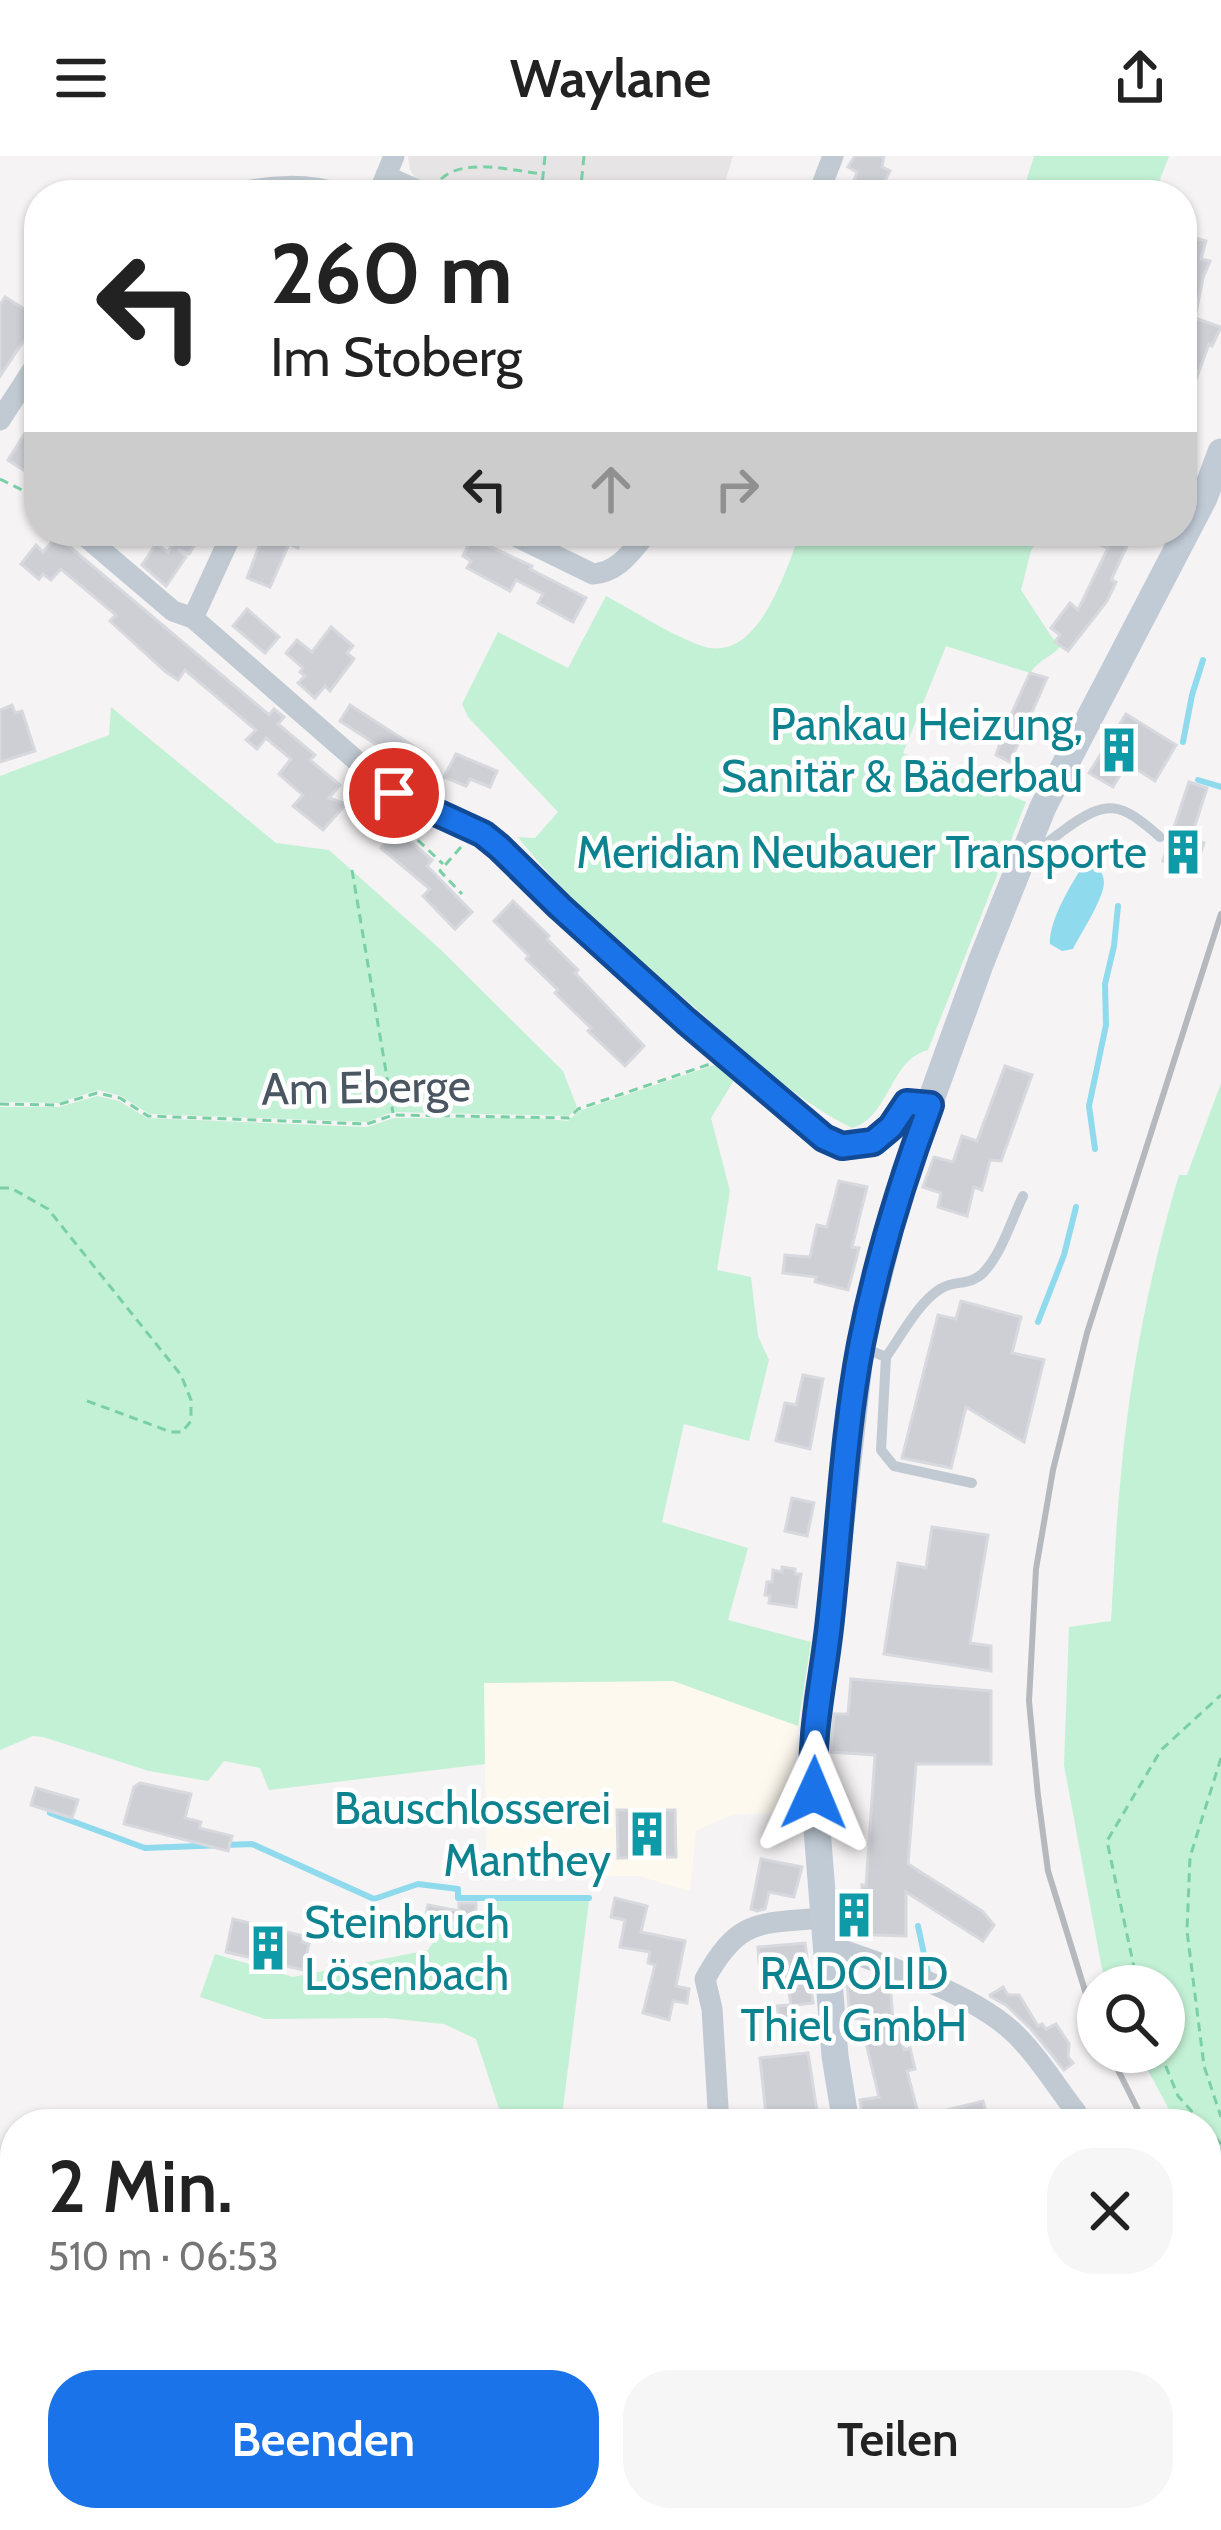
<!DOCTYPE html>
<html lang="de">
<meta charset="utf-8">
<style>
body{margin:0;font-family:Cabin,sans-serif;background:#f6f6f6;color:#222;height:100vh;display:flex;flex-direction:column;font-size:45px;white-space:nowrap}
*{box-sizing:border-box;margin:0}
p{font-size:39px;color:#767676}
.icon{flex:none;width:66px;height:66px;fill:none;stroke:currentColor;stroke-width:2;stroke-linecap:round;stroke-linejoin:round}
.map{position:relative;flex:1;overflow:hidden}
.side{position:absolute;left:0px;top:1953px;width:1221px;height:423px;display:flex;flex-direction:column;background:#fff;border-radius:48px 48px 0 0;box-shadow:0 3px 9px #0004}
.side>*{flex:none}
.guide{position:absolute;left:24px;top:24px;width:1173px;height:366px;border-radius:48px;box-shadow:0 3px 9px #0004;background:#fff;color:#222;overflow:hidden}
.tools{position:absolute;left:1077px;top:1809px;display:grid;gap:24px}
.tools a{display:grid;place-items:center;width:108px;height:108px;border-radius:50%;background:#fff;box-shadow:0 3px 9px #0004;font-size:60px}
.pin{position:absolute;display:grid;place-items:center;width:102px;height:102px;color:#fff;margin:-51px;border:6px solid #fff;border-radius:50%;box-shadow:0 3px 12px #0007}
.me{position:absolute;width:132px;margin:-66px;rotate:1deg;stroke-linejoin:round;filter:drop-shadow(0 0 9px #0008)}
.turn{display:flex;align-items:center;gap:42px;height:252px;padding:0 48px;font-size:54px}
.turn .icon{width:156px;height:156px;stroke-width:2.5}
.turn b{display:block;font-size:84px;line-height:102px}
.lanes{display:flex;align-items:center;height:114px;padding:0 48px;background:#0003;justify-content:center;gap:60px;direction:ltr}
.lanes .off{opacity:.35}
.round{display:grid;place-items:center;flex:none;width:126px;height:126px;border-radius:48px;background:#f6f6f6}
.overview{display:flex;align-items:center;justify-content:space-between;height:204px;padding:0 48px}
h1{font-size:72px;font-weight:600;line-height:90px}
.cta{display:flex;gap:24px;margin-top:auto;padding:24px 48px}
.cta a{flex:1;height:138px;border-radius:48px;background:#1a73e8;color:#fff;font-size:48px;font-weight:600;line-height:138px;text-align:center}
.cta a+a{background:#f6f6f6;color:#222}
header{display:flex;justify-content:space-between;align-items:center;height:156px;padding:0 48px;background:#fff;font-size:54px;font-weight:600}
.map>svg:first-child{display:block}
</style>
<header><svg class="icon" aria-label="menu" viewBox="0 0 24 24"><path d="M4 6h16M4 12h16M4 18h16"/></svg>Waylane<svg class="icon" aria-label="share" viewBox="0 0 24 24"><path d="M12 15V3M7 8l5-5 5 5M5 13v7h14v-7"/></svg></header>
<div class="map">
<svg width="1221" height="2374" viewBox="0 0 1221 2374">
<rect width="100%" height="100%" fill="#f5f3f3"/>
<path fill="#fdf9ef" d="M673 1525 798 1570 794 1612 797 1658H734L696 1675 690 1735 638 1720 503 1721 487 1713 483 1527Z"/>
<path fill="#e6e4e5" d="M408 0H733L721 39H451L416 23 410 14Z"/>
<g fill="#c3f1d5">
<path d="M1034 0H1169L1154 39H1022Z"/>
<path d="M801 375H1042L1031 395 1021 434 1051 480 1061 490C1050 502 1040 503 1030 517L946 490 903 597 1026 646 928 894C889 904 890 961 852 972 789 941 737 888 684 842 625 791 566 743 518 681L535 682 558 656 468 561 462 548 498 476 568 512 606 440C636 456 667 477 699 489 758 512 785 415 801 375Z"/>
<path d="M111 551 276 687 329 694 440 793 563 915 577 951 569 960 393 956 367 966 149 958 121 940 98 934 58 947 0 946V620L109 579Z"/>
<path d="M724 908 737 919 711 962 730 1035 717 1114 751 1121 758 1180 769 1204 749 1285 684 1268 662 1366 748 1392 728 1464 811 1486 798 1570 673 1525 484 1527 485 1608 269 1634 260 1612 224 1605 208 1625 149 1615 43 1581 33 1580 0 1594V951H59L97 940 119 945 147 962 367 971 394 962H537L568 965 579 955 714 909Z"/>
<path d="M1221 927V2044L1206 2016V1968H1177L1138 1896H1164V1830H1109L1102 1813 1064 1609 1069 1471 1111 1465C1114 1416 1116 1367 1121 1318 1130 1217 1150 1116 1179 1019H1187Z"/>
<path d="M536 1743 589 1745 561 1968H504L476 1883 444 1868 386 1862 265 1863 200 1841 215 1798 293 1821 428 1794 446 1767 485 1766 486 1744Z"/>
<path d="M496 2361H849L856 2374H499L504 2370Z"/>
</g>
<path fill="#90daee" d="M1090 700C1096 707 1104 716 1104 727 1103 744 1081 777 1073 793L1062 795 1050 788C1048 765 1075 720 1090 700Z"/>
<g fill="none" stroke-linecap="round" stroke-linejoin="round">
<g stroke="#90daee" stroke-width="6">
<path d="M1183 586 1192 539 1203 504"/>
<path d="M1198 624 1221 631"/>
<path d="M1095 993 1089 950 1106 869 1105 828 1114 790 1118 750"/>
<path d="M1038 1166 1064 1099 1076 1051"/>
<path d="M50 1657 145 1692 252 1688 374 1743 418 1728 458 1733V1742H589"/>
<path d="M918 1770 928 1817"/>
</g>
</g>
<g fill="#cdcfd5" stroke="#d7d9de" stroke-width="3">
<path d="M855 0H884L882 11 890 15 881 32 869 28 865 39H849L857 16 848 11Z"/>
<path d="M1185 79 1206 85 1201 103 1210 105 1203 122 1195 162 1221 171 1212 190 1209 188 1184 256 1182 88Z"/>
<path d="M5 141 39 162 0 220V149Z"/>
<path d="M25 277 39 286V307L31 319 8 304Z"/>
<path d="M179 375H203L189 398 178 393 186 401 166 430 142 409 156 388 168 396Z"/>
<path d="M258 375H304L298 392 289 388 270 431 247 422 264 377Z"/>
<path d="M1107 375H1134L1111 424 1116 426 1107 445 1068 495 1055 486 1060 479 1051 472 1070 447 1078 454 1108 392 1100 389Z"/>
<path d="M57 380 269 559 274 553 284 561 278 568 315 599 310 604 340 629 329 642 346 648 323 674 293 650 303 639 279 618 291 603 266 582 257 593 246 584 256 574 185 514 178 524 166 516 110 465 116 459 61 413 51 424 43 418 39 423 21 408 36 389 43 396Z"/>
<path d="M472 382 532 410 530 413 586 442 573 466 538 447 543 438 516 424 510 435 467 412 471 405 463 400Z"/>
<path d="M247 453 279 481 265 497 233 470Z"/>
<path d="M331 471 353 490 347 497 354 503 330 535 325 530 315 542 298 527 305 520 300 516 303 512 286 497 297 484 312 496Z"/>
<path d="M1030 517 1047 522 1010 606 996 599 1000 588 998 587Z"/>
<path d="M12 549 15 557 22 555 35 595 0 606V554Z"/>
<path d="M350 549 424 597 414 613 340 565Z"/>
<path d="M1126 558 1176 589 1155 625 1127 607 1113 631 1089 617Z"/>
<path d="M456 598 497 615 490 631 470 623 466 630 444 621Z"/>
<path d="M1189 626 1207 632 1191 682 1204 687 1195 715 1163 705Z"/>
<path d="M397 674 432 704 427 710 472 756 455 773 423 740 430 733 381 692Z"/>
<path d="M513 745 549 780 547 783 578 814 575 817 644 890 625 910 588 875 591 872 555 837 558 834 526 803 529 800 494 765Z"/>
<path d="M1005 910 1032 919 1001 1005 990 1004 982 1034 974 1031 967 1060 938 1051 941 1037 923 1031 934 1001 953 1006 962 980 977 985Z"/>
<path d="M839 1025 867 1031 852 1091 859 1092 848 1134 815 1126 816 1121 783 1117 785 1099 810 1101 817 1069 827 1071Z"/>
<path d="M961 1145 1021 1161 1012 1197 1044 1204 1024 1286 966 1251 951 1312 902 1302 938 1159 956 1163Z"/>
<path d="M803 1219 823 1223 810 1293 776 1285 785 1247 796 1249Z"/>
<path d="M792 1342 814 1347 807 1380 785 1375Z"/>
<path d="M932 1371 988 1379 970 1487 991 1490V1515L884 1498 898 1407 926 1412Z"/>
<path d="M782 1411 795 1413V1418H801L796 1451 769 1447 770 1440 765 1439 767 1426H772L773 1414 782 1416Z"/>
<path d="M851 1523 991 1535V1608H916L908 1708 982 1755 994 1769 983 1785 906 1736V1780L843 1778 841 1743H862V1729L866 1730 875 1599 831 1596 834 1558H848Z"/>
<path d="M140 1627 191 1638 185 1662 201 1666 199 1672 232 1680 228 1695 124 1668 134 1631Z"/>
<path d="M36 1632 78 1644 72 1662 31 1649Z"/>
<path d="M617 1654H675L676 1701 618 1702Z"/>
<path d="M761 1703 802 1711 794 1741 769 1736 765 1753 757 1755 751 1753Z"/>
<path d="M615 1742 647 1750 641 1776 685 1785 676 1830 689 1833 687 1847 673 1845 669 1864 643 1857 655 1809 648 1807 650 1796 620 1791 625 1764 611 1761Z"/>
<path d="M459 1747H476V1758L481 1759V1767L425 1763 428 1749 459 1755Z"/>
<path d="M233 1763 303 1780 302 1786 309 1788 303 1814 226 1796Z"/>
<path d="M805 1787 813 1847 796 1849 798 1865 780 1870 777 1850 791 1849 784 1805 759 1807 758 1791Z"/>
<path d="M885 1825 890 1827 893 1864 896 1862 904 1894 910 1892 915 1913 907 1915 919 1961 983 1945 989 1968H864L860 1944 879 1941 860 1862 850 1863 847 1828Z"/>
<path d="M1003 1831 1008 1839H1019L1038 1870 1042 1868 1046 1873 1056 1868 1069 1888 1068 1901 1073 1907 1064 1914 1031 1873 1006 1849 991 1841 990 1839Z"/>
<path d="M808 1897 819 1968H767L760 1902Z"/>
<path d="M1206 2258 1221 2293V2374H1206Z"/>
</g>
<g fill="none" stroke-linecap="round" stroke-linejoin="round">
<g stroke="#7ad0a6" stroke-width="3" stroke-dasharray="9 6" stroke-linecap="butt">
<path d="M441 23C465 1 513 15 543 18"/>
<path d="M541 39 545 0"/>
<path d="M580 39 584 0"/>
<path d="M0 323 28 337 39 346"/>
<path d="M385 653 443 708"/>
<path d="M461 691 440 715 462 738"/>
<path d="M352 714 393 957"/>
<path d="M0 948 57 949 97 937 120 942 148 960 367 968 393 959 569 962 578 953 710 908"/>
<path d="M0 1032H11L48 1053 181 1219 191 1244V1265L182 1276H171L82 1243"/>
<path d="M1221 1602 1190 1701 1187 1775 1204 1910 1221 1961"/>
<path d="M1138 1830 1107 1685 1161 1594 1221 1539"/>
<path d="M1160 1896 1178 1940 1203 1968"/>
<path d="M1206 1971 1221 1988"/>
<path d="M1206 2207 1221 2235"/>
</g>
<g stroke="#c1cad2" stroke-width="10">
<path d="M1030 695C1044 691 1053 682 1064 674 1108 642 1120 646 1160 681"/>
<path d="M864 1192 886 1201 881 1294 894 1310 972 1327"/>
<path d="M886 1201C902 1179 917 1148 940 1133 954 1124 970 1130 983 1117 1002 1097 1011 1065 1023 1040"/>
<path d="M1135 2361 1137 2374"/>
</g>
<g stroke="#c1cad2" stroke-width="21">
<path d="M386 20 429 39"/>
<path d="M232 39C268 28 309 27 345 39"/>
<path d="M378 39 394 0"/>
<path d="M818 39 833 0"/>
<path d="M0 264 39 204"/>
<path d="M79 375 173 455 193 462"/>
<path d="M233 375 193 462 381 626C415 652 460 659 493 686 519 707 541 733 565 756 624 809 683 862 743 913 763 931 813 980 835 988 870 1000 891 972 907 947L930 949"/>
<path d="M505 375 593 418C620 416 632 394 649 375"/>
<path d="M825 1788C881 1807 968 1835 1012 1875 1036 1897 1056 1930 1076 1956"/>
<path d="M719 1968 712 1853 705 1823C739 1761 760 1768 823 1762"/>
<path d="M853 2361 861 2374"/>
</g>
<g stroke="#c1cbd6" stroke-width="27">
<path d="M846 1968 835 1900 812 1610 817 1543 829 1471 861 1191 904 1018 981 806 1043 651 1204 342 1221 296"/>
<path d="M1001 2361 1007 2374"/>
</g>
<g stroke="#b5b8bd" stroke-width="6">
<path d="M1098 1869 1086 1838 1048 1715 1038 1640 1029 1545 1036 1413 1053 1314 1087 1177 1221 758"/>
<path d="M1109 1896 1145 1968"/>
<path d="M1206 2086 1221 2115"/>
</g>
</g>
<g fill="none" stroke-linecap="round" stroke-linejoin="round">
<g stroke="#114b97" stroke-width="30">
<path id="route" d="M394 637 483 678 499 691 560 751 686 865 824 982 842 990 873 986 891 971 907 947 930 949C901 1027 877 1106 861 1188 844 1278 840 1372 830 1463 824 1523 810 1576 814 1637"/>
</g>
<use href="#route" stroke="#1a73e8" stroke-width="21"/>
</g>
<defs>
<g id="building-bare" transform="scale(3.6)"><path d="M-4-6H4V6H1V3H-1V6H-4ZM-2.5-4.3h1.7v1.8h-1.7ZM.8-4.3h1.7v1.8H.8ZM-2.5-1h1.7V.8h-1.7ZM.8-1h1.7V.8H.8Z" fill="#0f9aa8" stroke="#fff" stroke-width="2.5" paint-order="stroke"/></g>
</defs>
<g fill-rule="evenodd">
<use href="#building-bare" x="1119" y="594"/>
<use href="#building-bare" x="1183" y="696"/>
<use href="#building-bare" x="647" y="1678"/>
<use href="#building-bare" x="854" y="1759"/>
<use href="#building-bare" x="268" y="1792"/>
</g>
<g text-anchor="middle" stroke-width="9" stroke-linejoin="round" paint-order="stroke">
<g font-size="45" fill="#0d838f" stroke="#fff" text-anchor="end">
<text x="1083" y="584">Pankau Heizung,<tspan x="1083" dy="52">Sanitär &amp; Bäderbau</tspan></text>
<text x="1147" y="712">Meridian Neubauer Transporte</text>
<text x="611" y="1668">Bauschlosserei<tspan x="611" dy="52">Manthey</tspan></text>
<text x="304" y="1782" text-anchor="start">Steinbruch<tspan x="304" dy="52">Lösenbach</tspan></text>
<text x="854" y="1833" text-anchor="middle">RADOLID<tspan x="854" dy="52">Thiel GmbH</tspan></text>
</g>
<g font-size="45" fill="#4a5661" stroke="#fff">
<text transform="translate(366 931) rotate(-1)" y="16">Am Eberge</text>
</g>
</g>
</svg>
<div class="tools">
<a><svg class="icon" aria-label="search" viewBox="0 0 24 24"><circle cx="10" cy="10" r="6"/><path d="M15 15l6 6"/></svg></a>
</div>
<div class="pin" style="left:394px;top:637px;background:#d93025"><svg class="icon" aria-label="arrive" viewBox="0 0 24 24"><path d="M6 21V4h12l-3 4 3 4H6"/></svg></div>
<svg class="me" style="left:814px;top:1637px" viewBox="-20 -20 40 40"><path d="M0-17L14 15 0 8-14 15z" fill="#1a73e8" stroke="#fff" stroke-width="4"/></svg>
<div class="guide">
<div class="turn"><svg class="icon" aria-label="left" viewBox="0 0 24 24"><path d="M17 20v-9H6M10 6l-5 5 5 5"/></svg><div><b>260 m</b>Im Stoberg</div></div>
<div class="lanes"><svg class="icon" aria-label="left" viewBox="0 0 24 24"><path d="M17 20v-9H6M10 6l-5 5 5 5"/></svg><svg class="icon off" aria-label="ahead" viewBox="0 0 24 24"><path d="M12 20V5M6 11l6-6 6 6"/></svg><svg class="icon off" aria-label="right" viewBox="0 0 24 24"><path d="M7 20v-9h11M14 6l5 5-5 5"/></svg></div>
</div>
<section class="side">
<div class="overview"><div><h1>2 Min.</h1><p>510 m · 06:53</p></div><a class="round"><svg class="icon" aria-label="close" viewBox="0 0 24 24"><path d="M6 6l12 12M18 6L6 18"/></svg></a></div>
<div class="cta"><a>Beenden</a><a>Teilen</a></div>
</section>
</div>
